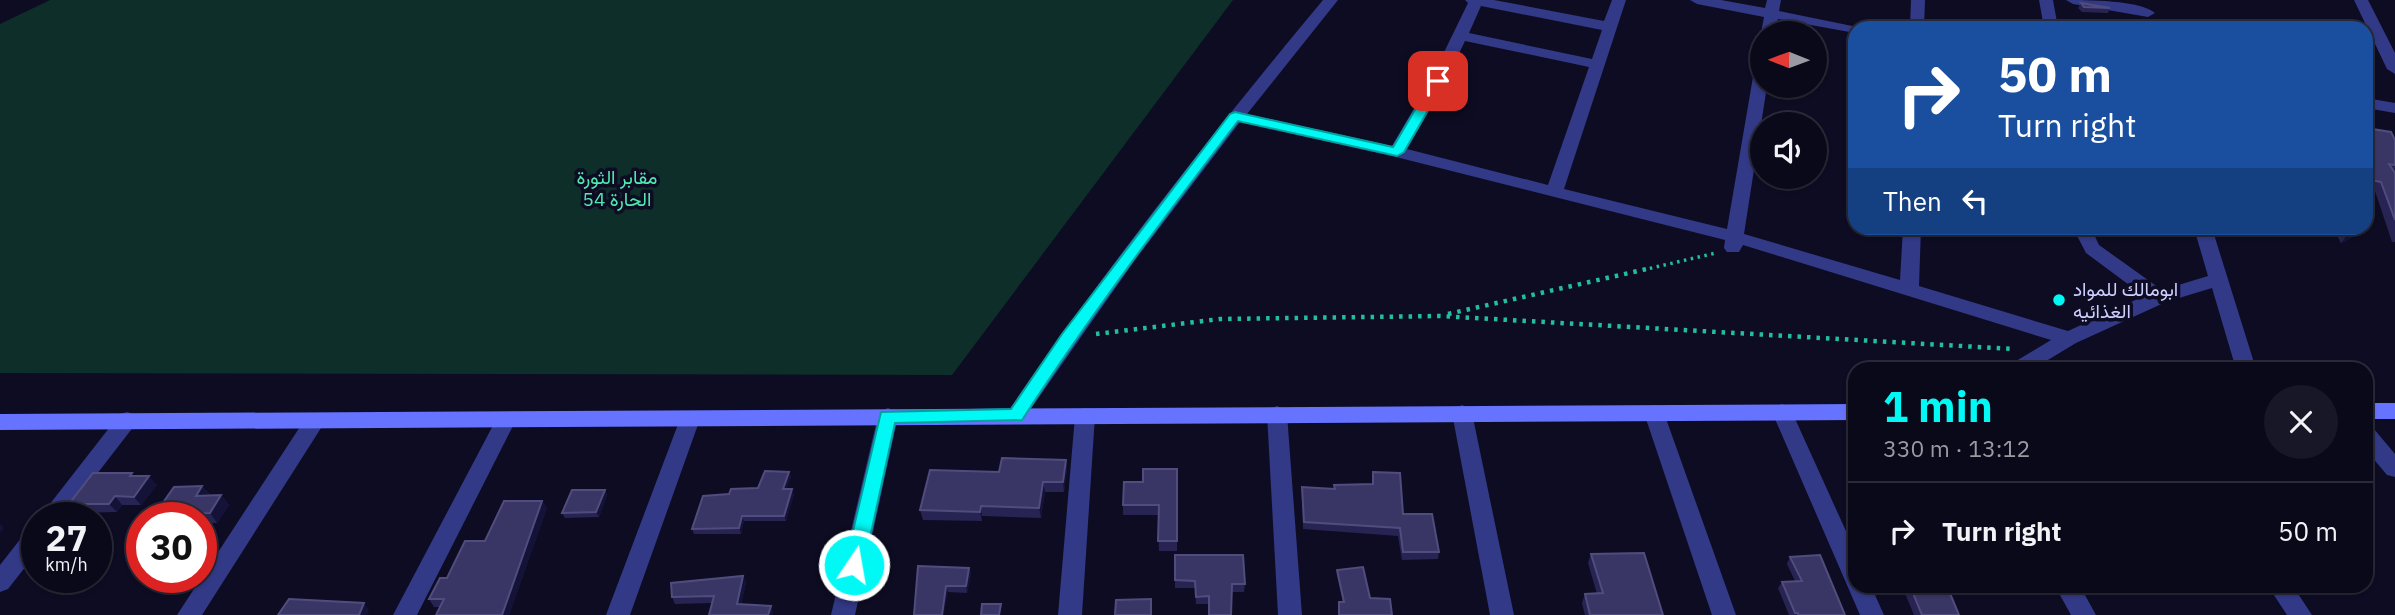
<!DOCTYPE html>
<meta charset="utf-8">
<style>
body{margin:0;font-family:"IBM Plex Sans",Vazirmatn,sans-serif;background:#181727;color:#f1f3f6;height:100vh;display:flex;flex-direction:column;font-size:26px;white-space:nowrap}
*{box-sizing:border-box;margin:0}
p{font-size:23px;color:#999aa2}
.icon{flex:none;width:38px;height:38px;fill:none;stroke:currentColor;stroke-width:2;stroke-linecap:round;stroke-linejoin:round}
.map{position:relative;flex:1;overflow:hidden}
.sheet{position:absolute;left:1848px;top:362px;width:525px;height:231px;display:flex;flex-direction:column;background:#0a091a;border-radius:21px;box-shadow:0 2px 5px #0004,0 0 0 2px #2a2a39}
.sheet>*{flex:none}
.top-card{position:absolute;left:1848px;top:21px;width:525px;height:214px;border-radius:21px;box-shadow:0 2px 5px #0004,0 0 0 2px #2a2a39;background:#1a4fa0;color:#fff;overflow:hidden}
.needle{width:46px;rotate:271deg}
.fabs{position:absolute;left:1750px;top:21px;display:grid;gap:14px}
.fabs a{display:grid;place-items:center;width:77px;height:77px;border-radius:50%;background:#0a091a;box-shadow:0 2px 5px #0004,0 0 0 2px #2a2a39;font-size:35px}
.speed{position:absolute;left:21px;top:502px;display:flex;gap:14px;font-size:35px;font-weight:700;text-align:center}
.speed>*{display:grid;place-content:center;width:91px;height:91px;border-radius:50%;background:#0a091a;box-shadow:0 2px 5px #0004,0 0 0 2px #2a2a39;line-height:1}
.speed small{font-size:18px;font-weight:400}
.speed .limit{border:10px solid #d22;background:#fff;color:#111}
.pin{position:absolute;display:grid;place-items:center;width:60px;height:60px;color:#fff;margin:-30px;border-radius:14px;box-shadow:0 4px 10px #0006}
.me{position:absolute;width:77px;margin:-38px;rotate:12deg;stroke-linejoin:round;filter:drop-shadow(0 0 5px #0008)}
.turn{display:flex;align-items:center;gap:24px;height:147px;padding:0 35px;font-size:32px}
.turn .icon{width:91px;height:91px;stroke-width:2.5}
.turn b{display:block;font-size:49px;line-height:60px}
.then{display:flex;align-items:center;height:66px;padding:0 35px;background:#0003;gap:14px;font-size:26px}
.round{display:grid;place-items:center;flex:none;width:74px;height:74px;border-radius:37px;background:#181727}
.summary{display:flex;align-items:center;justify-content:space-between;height:119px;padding:0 35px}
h1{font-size:42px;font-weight:800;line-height:52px;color:#00f9f5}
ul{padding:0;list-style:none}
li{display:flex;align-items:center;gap:21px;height:98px;padding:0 35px;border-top:2px solid #2a2a39}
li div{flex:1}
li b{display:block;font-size:26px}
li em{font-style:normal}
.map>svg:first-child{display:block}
</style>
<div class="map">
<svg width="2395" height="615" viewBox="0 0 2395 615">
<rect width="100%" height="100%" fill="#0d0c23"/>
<path fill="#0e2e29" d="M50 0H1233L952 375 0 373V24Z"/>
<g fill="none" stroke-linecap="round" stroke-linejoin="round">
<path stroke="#23bea2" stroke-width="3.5" stroke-dasharray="2.5 4.5" stroke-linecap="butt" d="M1643 270 1716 253"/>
<g stroke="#23bea2" stroke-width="4.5" stroke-dasharray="3.5 6" stroke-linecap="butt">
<path d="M1448 314 1651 268"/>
<path d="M1096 334 1220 319 1440 316 2013 349"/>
</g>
<g fill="#323986" fill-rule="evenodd">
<path d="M1323 0H1338L1247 114 1392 146 1430 81 1468 3 1465 0H1494L1604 21 1612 0H1626L1564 189 1727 229 1754 71 1762 66V86H1767L1744 234 1900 280 1903 228H1921L1919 286 2068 331 2144 296 2086 253 2073 228H2091L2099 245 2162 290 2208 276 2194 228H2212L2256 369H2236L2212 288 2166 302 2076 343 2033 369H2008L2011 364 2051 340 1743 245 1739 252H1727L1724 248 1725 240 1396 157 1240 122 1135 260 1023 420 1016 423 1009 420 1006 415 1009 410C1107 267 1213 132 1323 0ZM1481 6 1602 30 1592 59 1469 33ZM1465 41 1589 67 1548 185 1407 149 1446 81Z"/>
<path d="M1690 0H1721L1765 8 1767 0H1781L1779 11 1862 28H1855V33L1778 19 1775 33H1762V36L1761 33 1764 17 1697 4Z"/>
<path d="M1911 0H1925L1924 28H1910Z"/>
<path d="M2039 0H2053L2058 28H2044Z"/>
<path d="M2066 0C2087 0 2140 0 2155 13L2148 17 2073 4Z"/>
<path d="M2354 0H2368L2395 53V74L2387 69Z"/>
<path d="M2366 98 2395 103V113L2366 108Z"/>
<path d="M1782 404 1789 407 1792 412 1855 551V586H1871L1884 615H1860L1772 412 1775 407Z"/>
<path d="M1462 405 1469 408 1472 413 1514 615H1490L1452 413 1455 408Z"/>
<path d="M1654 405 1661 408 1664 413 1736 615H1712L1644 413 1647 408Z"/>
<path d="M1277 406 1284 409 1287 414 1302 615H1278L1267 414 1270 409Z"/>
<path d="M888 408 895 411 898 416 855 615H831L878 416 881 411Z"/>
<path d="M1085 408 1092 411 1095 416 1082 615H1058L1075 416 1078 411Z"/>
<path d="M690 411 697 413 700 419 630 615H606L680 419 683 413Z"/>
<path d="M127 412 134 414 137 420 134 426 63 518H39L120 414Z"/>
<path d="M506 412 513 414 516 420 417 615H393L499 414Z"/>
<path d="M314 414 321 416 325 422 321 428 202 615H177L307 416Z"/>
<path d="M2366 427 2374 429 2395 454V477L2387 475 2366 450Z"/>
<path d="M37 526V552L8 589 0 592V565L29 528Z"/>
<path d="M2055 586H2080L2096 615H2071Z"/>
<path d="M2268 586H2293L2312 615H2287Z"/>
</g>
<g fill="#6573ff" fill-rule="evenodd">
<rect x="2366" y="403" width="29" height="16"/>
<path d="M1855 404V420L0 430V414Z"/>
</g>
</g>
<g fill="#272353">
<path d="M2081 3 2110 8 2108 13 2082 12 2078 8Z"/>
<path d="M2366 128 2395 140V242H2392L2375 191 2366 189Z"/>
<path d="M2333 228H2358L2351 238 2341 243Z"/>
<path d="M1066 460 1067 470 1064 492H1045L1041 518 982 516V521L923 520 920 510 999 472Z"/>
<path d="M1177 469V551H1159L1158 515H1123V505L1143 482Z"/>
<path d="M789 472 791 477 786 489 794 494 786 521H744L741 534H694L692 529 729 494 758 488Z"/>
<path d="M1373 472 1403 514 1439 552 1438 559 1402 560 1398 536 1303 529 1302 487 1334 489V485L1372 484Z"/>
<path d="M135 476 157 485 141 505H122L117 512 77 513 69 504Z"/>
<path d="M202 486 210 495H221L229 505 217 523H201V518H158L155 514Z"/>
<path d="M605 490 607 495 599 517 565 518 562 513Z"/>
<path d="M542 501 547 508 509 615H436L440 607H434L429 599 447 578 485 541Z"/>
<path d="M1591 554 1663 615H1585L1582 603 1585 594H1597L1588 563Z"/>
<path d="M1175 555 1245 584 1244 592H1232L1209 604H1196L1195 588H1175Z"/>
<path d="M1790 557 1845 615H1789L1778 588 1782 582 1795 581 1787 564Z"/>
<path d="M918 566 969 568 971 574 967 593 948 592Z"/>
<path d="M1337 570 1370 598 1392 615H1339V602H1343L1337 575Z"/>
<path d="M743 576 746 583 741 604 773 612 712 603 675 604 672 597Z"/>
<path d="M1902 586H1947L1959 615H1914Z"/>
</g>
<g fill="#151238">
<path d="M2358 228 2351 238 2341 243 2348 234Z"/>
<path d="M1066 460 1067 470 1064 492 1063 482Z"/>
<path d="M789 472 791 477 784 494 783 489Z"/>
<path d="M149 476 157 485 141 505 134 497Z"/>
<path d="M1043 482 1045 492 1041 518 1039 508Z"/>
<path d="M202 486 210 496H196Z"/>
<path d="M792 489 794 494 786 521 784 516Z"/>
<path d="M605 490 607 495 599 517 596 512Z"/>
<path d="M221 495 229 505 217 523 210 513Z"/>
<path d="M115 496 122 505 117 512 109 504Z"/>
<path d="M542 501 547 508 509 615H502Z"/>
<path d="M981 506 982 516V521L980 512Z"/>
<path d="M742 516 744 521 741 534 739 528Z"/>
<path d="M0 524 4 528 0 533Z"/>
<path d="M969 568 971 574 967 593 966 586Z"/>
<path d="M743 576 746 583 739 611 737 604Z"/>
<path d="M946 586 948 592 944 615H942Z"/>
<path d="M364 603 369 610 367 615H359Z"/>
<path d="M771 606 773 612V615H768Z"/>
</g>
<g fill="#393565" stroke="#504d7e" stroke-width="2">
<path d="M2081 3 2110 8 2084 7Z"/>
<path d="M2366 128 2391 132 2395 140V165L2389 164 2395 173V220L2381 182 2366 179Z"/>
<path d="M2345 228H2358L2348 234Z"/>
<path d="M1002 458 1066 460 1063 482H1043L1039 508 981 506 980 512 920 510 930 470 999 472Z"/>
<path d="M1143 469H1177V541H1158L1159 505H1123L1124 482H1143Z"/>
<path d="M765 471 789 472 783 489H792L784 516H742L739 528 692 529 703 496 729 494 731 489 758 488Z"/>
<path d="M1373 472 1400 473 1403 514H1432L1439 552H1403L1400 528 1304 522 1302 487 1335 489 1334 485 1373 484Z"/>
<path d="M93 473H132L130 476H149L134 497 115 496 109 504H69Z"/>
<path d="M202 486 196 496 221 495 210 513 155 514 174 487Z"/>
<path d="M572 490H605L596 512 562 513Z"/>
<path d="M504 501H542L502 615H436L444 599H429L440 578H447L465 541H485Z"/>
<path d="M1644 553 1663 615H1590L1585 594 1603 593 1591 554Z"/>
<path d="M1175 555H1243L1245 584H1232L1231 615H1209V596L1196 597 1195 581 1175 580Z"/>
<path d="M1820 555 1845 615H1798V613H1795L1782 582 1802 581 1790 557Z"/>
<path d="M918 566 969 568 966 586H946L942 615H914Z"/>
<path d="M1363 567 1370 598 1390 599 1392 615H1339V602H1344L1337 570Z"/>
<path d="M743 576 737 604 771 606 768 615H709L714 596 672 597 671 583Z"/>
<path d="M1910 586H1947L1959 615H1922Z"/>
<path d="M289 599 364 603 359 615H278Z"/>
<path d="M1151 599V615H1115L1116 600Z"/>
<path d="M982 604H1001L999 615H981Z"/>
</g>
<path fill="#00f9f5" stroke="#00a29f" stroke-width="2" d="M1438 77 1445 81 1404 152 1397 156 1238 121C1163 219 1089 317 1022 420L895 423 864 565 861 571 854 573 848 571 845 565 881 412 1011 409 1062 334 1230 114 1235 112 1393 147 1432 81Z"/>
<circle fill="#00f9f5" stroke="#0d0c23" stroke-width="2.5" cx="2059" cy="300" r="7"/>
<g text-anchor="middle" stroke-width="7" stroke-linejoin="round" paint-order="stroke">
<g font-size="19" fill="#4fe9b1" stroke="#0d0c23">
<text x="617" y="184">مقابر الثورة<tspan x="617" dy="22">الحارة 54</tspan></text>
</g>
<g font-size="19" fill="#ceceff" stroke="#0d0c23" text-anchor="start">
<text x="2073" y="296">ابومالك للمواد<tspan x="2073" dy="22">الغذائيه</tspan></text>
</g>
</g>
</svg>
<div class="fabs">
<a><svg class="needle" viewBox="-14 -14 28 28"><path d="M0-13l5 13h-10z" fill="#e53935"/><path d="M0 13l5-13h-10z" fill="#999aa2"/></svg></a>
<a><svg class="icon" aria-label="sound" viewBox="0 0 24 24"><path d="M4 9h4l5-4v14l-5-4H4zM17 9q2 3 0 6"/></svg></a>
</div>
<div class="speed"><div>27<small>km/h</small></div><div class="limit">30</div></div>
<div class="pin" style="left:1438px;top:81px;background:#d93025"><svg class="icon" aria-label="arrive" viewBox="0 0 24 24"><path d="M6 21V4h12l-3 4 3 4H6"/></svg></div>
<svg class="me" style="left:854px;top:565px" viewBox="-20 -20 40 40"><circle r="17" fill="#00f9f5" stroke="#fff" stroke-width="3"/><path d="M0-11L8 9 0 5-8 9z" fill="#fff"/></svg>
<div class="top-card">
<div class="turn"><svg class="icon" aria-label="right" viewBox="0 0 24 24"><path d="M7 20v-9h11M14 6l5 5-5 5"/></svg><div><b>50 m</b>Turn right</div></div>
<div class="then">Then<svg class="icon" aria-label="left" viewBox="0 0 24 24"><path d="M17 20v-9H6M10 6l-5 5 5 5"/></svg></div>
</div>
<section class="sheet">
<div class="summary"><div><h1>1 min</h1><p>330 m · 13:12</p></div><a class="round"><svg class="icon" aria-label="close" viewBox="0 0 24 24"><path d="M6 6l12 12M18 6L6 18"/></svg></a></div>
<ul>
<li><svg class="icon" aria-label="right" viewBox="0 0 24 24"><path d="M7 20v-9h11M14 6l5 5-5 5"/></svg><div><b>Turn right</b></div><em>50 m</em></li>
</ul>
</section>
</div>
